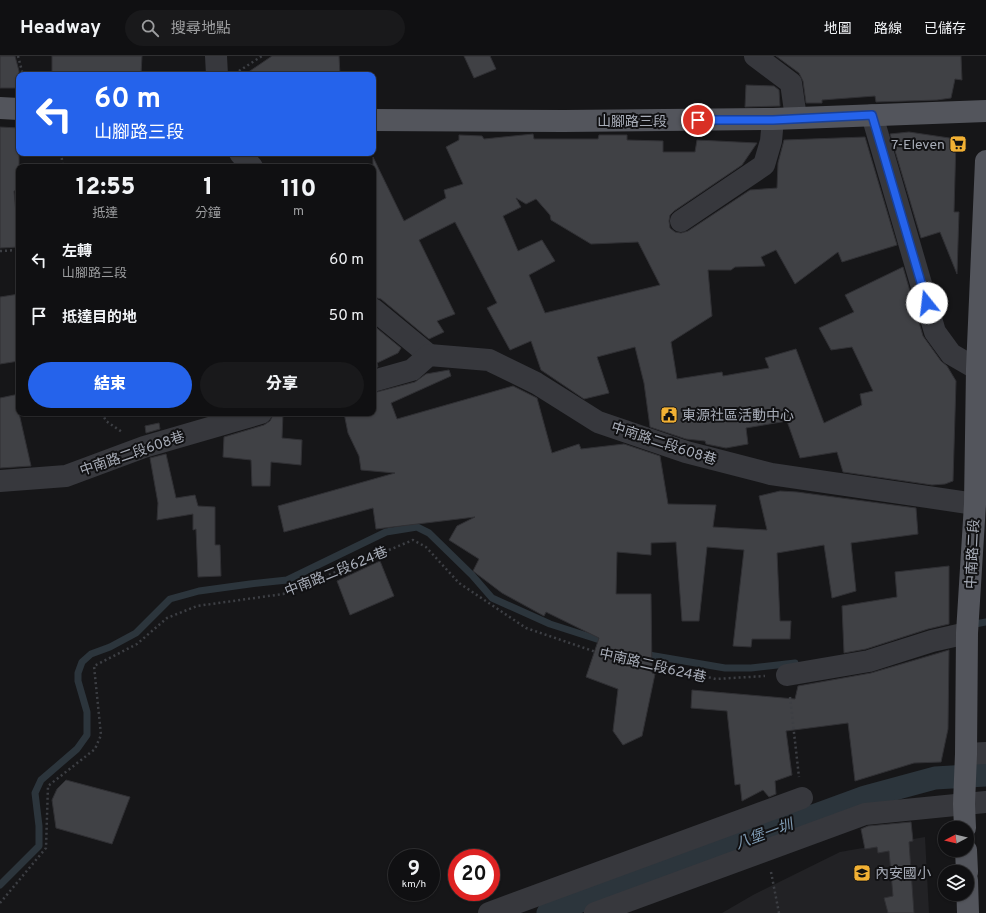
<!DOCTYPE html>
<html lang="zh-TW">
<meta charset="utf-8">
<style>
body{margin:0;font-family:Overpass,"Noto Sans TC",sans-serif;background:#19191b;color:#f1f3f6;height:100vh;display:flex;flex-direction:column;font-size:15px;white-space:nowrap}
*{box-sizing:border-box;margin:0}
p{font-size:13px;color:#9c9d9f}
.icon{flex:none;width:22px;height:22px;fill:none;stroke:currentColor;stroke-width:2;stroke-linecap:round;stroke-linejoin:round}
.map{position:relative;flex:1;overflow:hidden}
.drawer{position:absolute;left:16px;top:108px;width:360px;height:252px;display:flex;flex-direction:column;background:#101012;border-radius:8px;box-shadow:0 1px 3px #0004,0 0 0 1px #303032}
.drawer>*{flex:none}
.banner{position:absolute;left:16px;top:16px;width:360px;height:84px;border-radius:8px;box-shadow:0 1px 3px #0004,0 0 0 1px #303032;background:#2563eb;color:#fff;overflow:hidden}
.needle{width:26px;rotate:263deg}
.tools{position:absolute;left:938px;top:765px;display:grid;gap:8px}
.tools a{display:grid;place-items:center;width:36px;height:36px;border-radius:50%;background:#101012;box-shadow:0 1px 3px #0004,0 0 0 1px #303032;font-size:20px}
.speed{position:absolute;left:388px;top:793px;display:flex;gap:8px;font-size:20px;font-weight:700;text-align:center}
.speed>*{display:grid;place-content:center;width:52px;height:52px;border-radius:50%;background:#101012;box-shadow:0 1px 3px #0004,0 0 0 1px #303032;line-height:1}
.speed small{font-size:10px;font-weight:400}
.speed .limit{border:6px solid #d22;background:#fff;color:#111}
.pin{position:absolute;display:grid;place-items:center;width:34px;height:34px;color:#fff;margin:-17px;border:2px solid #fff;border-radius:50%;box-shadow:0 1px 4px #0007}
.me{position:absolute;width:44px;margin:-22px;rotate:344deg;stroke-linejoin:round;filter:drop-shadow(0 0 3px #0008)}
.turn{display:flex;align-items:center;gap:14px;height:84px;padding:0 12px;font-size:18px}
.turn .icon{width:52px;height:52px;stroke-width:2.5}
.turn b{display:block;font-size:28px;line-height:34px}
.eta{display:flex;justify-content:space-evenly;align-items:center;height:68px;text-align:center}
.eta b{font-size:24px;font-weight:800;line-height:28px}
.button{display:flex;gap:8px;margin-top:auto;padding:8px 12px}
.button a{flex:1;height:46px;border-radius:24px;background:#2563eb;color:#fff;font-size:16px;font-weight:800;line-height:46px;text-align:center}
.button a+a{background:#19191b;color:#f1f3f6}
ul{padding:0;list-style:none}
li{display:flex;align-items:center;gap:12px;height:56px;padding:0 12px}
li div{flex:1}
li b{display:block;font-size:15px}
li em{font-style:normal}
header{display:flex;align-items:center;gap:24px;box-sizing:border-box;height:56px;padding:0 20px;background:#101012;border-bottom:1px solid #303032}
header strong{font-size:19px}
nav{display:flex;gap:22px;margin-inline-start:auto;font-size:14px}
.search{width:280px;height:36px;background:#19191b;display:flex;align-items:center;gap:10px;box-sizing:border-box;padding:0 14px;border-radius:22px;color:#9c9d9f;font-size:15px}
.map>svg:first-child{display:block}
</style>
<header>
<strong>Headway</strong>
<div class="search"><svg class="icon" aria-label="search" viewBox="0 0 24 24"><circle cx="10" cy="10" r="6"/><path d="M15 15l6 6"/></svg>搜尋地點</div>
<nav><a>地圖</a><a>路線</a><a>已儲存</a></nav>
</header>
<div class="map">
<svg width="986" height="857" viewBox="0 0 986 857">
<rect width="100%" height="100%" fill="#161618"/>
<path fill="#222225" d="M925 781 929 857H722L753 839 840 796Z"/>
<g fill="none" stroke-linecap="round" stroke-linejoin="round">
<g stroke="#2c353c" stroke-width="7">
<path d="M970 569 986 566"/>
<path d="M643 598 725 612H751L795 607"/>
<path d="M0 829 39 790V770L35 737 41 724 77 693 87 679V656L78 625V617L82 606 91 598 110 591 136 577 170 543 199 535 250 528 287 524 386 476 417 471 429 477 472 519 492 542 550 568 606 586"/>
</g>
<path stroke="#2c353c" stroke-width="23" d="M548 857 865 741 935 722 986 719"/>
</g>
<g fill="#404145" stroke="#303034" fill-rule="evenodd">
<path d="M0 0H15L19 15V32H0Z"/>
<path d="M52 0H142L141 19H52Z"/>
<path d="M272 0H339L340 19H244Z"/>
<path d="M464 0H490L496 13 474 22Z"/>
<path d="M776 0H961L962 24 955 23 951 42 937 44 876 46 875 40 822 44V47H806L803 25 799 17Z"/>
<path d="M746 29 774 30 779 34 780 50 745 51Z"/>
<path d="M0 71 19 72V134L14 135 19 191 0 192Z"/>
<path d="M909 76 956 83 954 156H959L957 218 940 176 921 182 890 78Z"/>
<path d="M533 78 534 83H598L599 79H627V84L663 85V96H695L697 84 757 87 742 109 674 155 670 159 669 165 670 172 675 176 681 177 688 175 750 134 777 132 778 107 784 84 865 81 897 189 842 206 838 196 795 228 776 194 761 201 765 210 735 211 731 214H708L712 260 671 286 677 323 722 316 723 320 769 312 765 302 796 293 824 367 862 349 860 338 873 335 852 291 831 294 819 272 854 256 845 239 903 211 923 280 941 305 947 310 956 325 953 425 945 428 932 429 843 416 837 396 800 402 787 365 746 372 748 388 726 392 706 388 705 385 686 383 650 371 644 327 635 291 597 301 609 337 584 343 541 314 531 285 510 294 487 252 497 247 455 166 419 184 455 258 437 265 444 276 429 283 381 243 373 241V101L404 165 446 142 444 134 463 128 446 91 459 84V79L482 80 484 83ZM516 142 526 148 536 143 550 159 551 164 591 188 638 186 660 229 545 257 529 219 555 205 542 184 518 195 503 160 521 151Z"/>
<path d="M19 238V305L0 308V241Z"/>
<path d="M373 269 401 292 398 297 377 307 378 311 373 312Z"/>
<path d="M449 314 451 320 391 347 397 363 513 330 537 342 552 397 579 388 581 393 624 388 660 400 668 448 716 449 713 471 767 474 759 440 780 435 797 436 916 452 918 478 851 487 856 535 832 542 824 489 777 497 780 565H791L790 583H752L751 591 733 590 744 494 707 491 699 565H682L676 486 651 487V499L617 496 616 538H651L652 617 655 618 642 680 623 689 613 675 618 633 586 621 599 582 546 556 544 560 502 537 473 515 479 503 449 484 457 470 475 461 376 473 373 452 284 476 278 450 395 417 361 414 359 400 348 377 344 357H373V337L415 326 426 318Z"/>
<path d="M19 338V357L31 410 0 412V342Z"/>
<path d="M283 357 282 382 302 384 301 409 271 406 270 430H252L251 404 223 401 224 381 264 369 270 365 273 359Z"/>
<path d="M159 367 160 373 146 377 145 370Z"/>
<path d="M166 398 176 442 195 439 198 450 215 451V489H220L221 520 198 521 196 473 193 474V458L157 464 158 447 150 402Z"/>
<path d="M380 505 394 540 350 559 337 525Z"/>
<path d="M949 510V568L928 573 866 593 844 597 842 550 897 541 895 516Z"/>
<path d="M949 594 948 673 941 706 914 707 855 725 848 667 786 675 792 719 775 725 776 738 769 741 763 734 742 745 740 728 735 729 727 655 691 652 692 634 795 643 798 630 871 617Z"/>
<path d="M66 724 130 741 112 788 56 772 52 744 57 733Z"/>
<path d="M911 766 913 785 909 786 914 857H888L884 842 893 840 889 795 878 797 877 791 865 793 861 773 868 770Z"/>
</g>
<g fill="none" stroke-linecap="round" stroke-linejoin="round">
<g stroke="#3d3f44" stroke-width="2.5" stroke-dasharray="2 3" stroke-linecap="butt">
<path d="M18 0 23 19"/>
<path d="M239 15 262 0"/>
<path d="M61 97 63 111"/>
<path d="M0 195 19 194"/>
<path d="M102 357 106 365 122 376"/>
<path d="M790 641 799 721"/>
<path d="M771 816 779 857"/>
<path d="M0 847 46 792 48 730 95 693 101 679 94 610 137 588 167 562 197 550 283 538 413 484 426 491 459 527 526 572 596 596 716 623 765 620"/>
</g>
<g stroke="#37383d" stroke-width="22">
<path d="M216 0 217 19"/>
<path d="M755 0 791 27 796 62"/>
<path d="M872 59 935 276 951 298 977 313"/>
<path d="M240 97 252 111"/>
<path d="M681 165 764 109 771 85 773 63"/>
<path d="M373 253 429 299"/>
<path d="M373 325 412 314 429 299 489 304 536 327 598 366 686 396 771 418 975 448"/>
<path d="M0 425 66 420 144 391 261 357"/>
<path d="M787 619 869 605 932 585 967 577"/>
<path d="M966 698 986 697"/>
<path d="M489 857 802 742"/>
<path d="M595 857 865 758 986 746"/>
</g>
<g stroke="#53555c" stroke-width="22">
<path d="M0 52 19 53"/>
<path d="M373 64 564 65 773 63 986 55"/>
<path d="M965 772 964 748 966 698 967 577 975 448 977 313 986 105"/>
<path d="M966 794 967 816"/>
<path d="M967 824 968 857"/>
</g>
</g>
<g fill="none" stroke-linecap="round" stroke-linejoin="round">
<g stroke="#184099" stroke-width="10">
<path id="route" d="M698 64H773L872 59 927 247"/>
</g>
<use href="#route" stroke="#2563eb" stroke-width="7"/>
</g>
<defs>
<g id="supermarket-square" transform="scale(0.9)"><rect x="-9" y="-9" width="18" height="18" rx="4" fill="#f2b134" stroke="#111113"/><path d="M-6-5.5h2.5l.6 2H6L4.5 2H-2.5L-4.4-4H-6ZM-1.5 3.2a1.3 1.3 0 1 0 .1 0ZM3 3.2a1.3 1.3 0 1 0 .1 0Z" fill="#111"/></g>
<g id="civic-square" transform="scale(0.9)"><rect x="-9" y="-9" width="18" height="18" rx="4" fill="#f2b134" stroke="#111113"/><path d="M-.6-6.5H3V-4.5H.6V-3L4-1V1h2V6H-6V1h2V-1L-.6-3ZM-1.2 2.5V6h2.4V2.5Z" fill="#111"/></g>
<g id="school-square" transform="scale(0.9)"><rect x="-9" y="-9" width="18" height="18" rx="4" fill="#f2b134" stroke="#111113"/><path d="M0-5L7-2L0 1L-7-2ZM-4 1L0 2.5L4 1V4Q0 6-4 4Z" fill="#111"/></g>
</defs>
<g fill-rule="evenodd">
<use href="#supermarket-square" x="958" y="88"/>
<use href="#civic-square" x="669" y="359"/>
<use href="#school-square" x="862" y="817"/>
</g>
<g text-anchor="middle" stroke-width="4" stroke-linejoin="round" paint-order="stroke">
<g font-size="14" fill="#a8adb8" stroke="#111113">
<text x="632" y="70">山腳路三段</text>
<text transform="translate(664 387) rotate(18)" y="5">中南路二段608巷</text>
<text transform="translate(132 397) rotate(-19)" y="5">中南路二段608巷</text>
<text transform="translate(972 498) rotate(-87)" y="5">中南路二段</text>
<text transform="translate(336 515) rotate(-22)" y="5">中南路二段624巷</text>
<text transform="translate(653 609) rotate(13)" y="5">中南路二段624巷</text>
</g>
<g font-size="14" fill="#a8adb8" stroke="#111113" text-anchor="start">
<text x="945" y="93" text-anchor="end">7-Eleven</text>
<text x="682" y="364">東源社區活動中心</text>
<text x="875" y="822">內安國小</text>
</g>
<g font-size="15" font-style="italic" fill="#7f9bb3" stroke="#111113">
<text transform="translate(764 778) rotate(-20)" y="5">八堡一圳</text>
</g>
</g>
</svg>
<div class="tools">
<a><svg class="needle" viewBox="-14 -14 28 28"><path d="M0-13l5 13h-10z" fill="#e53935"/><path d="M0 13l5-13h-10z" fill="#9c9d9f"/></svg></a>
<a><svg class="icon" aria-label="layers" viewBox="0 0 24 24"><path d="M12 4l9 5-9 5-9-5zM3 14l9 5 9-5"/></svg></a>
</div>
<div class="speed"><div>9<small>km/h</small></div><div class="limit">20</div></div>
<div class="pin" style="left:698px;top:64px;background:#d93025"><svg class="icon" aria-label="arrive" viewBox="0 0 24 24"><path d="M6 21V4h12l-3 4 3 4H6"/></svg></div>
<svg class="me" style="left:927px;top:247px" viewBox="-20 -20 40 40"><circle r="19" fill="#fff"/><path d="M0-13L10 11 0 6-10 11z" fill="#2563eb"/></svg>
<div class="banner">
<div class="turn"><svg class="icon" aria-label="left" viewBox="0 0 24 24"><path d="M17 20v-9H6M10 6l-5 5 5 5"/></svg><div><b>60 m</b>山腳路三段</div></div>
</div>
<section class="drawer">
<div class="eta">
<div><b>12:55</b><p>抵達</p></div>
<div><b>1</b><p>分鐘</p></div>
<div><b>110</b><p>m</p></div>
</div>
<ul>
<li><svg class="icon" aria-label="left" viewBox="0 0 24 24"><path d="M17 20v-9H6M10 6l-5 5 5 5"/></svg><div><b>左轉</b><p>山腳路三段</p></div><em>60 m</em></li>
<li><svg class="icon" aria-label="arrive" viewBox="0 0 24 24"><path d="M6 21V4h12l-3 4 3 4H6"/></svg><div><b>抵達目的地</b></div><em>50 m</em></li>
</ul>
<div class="button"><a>結束</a><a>分享</a></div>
</section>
</div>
